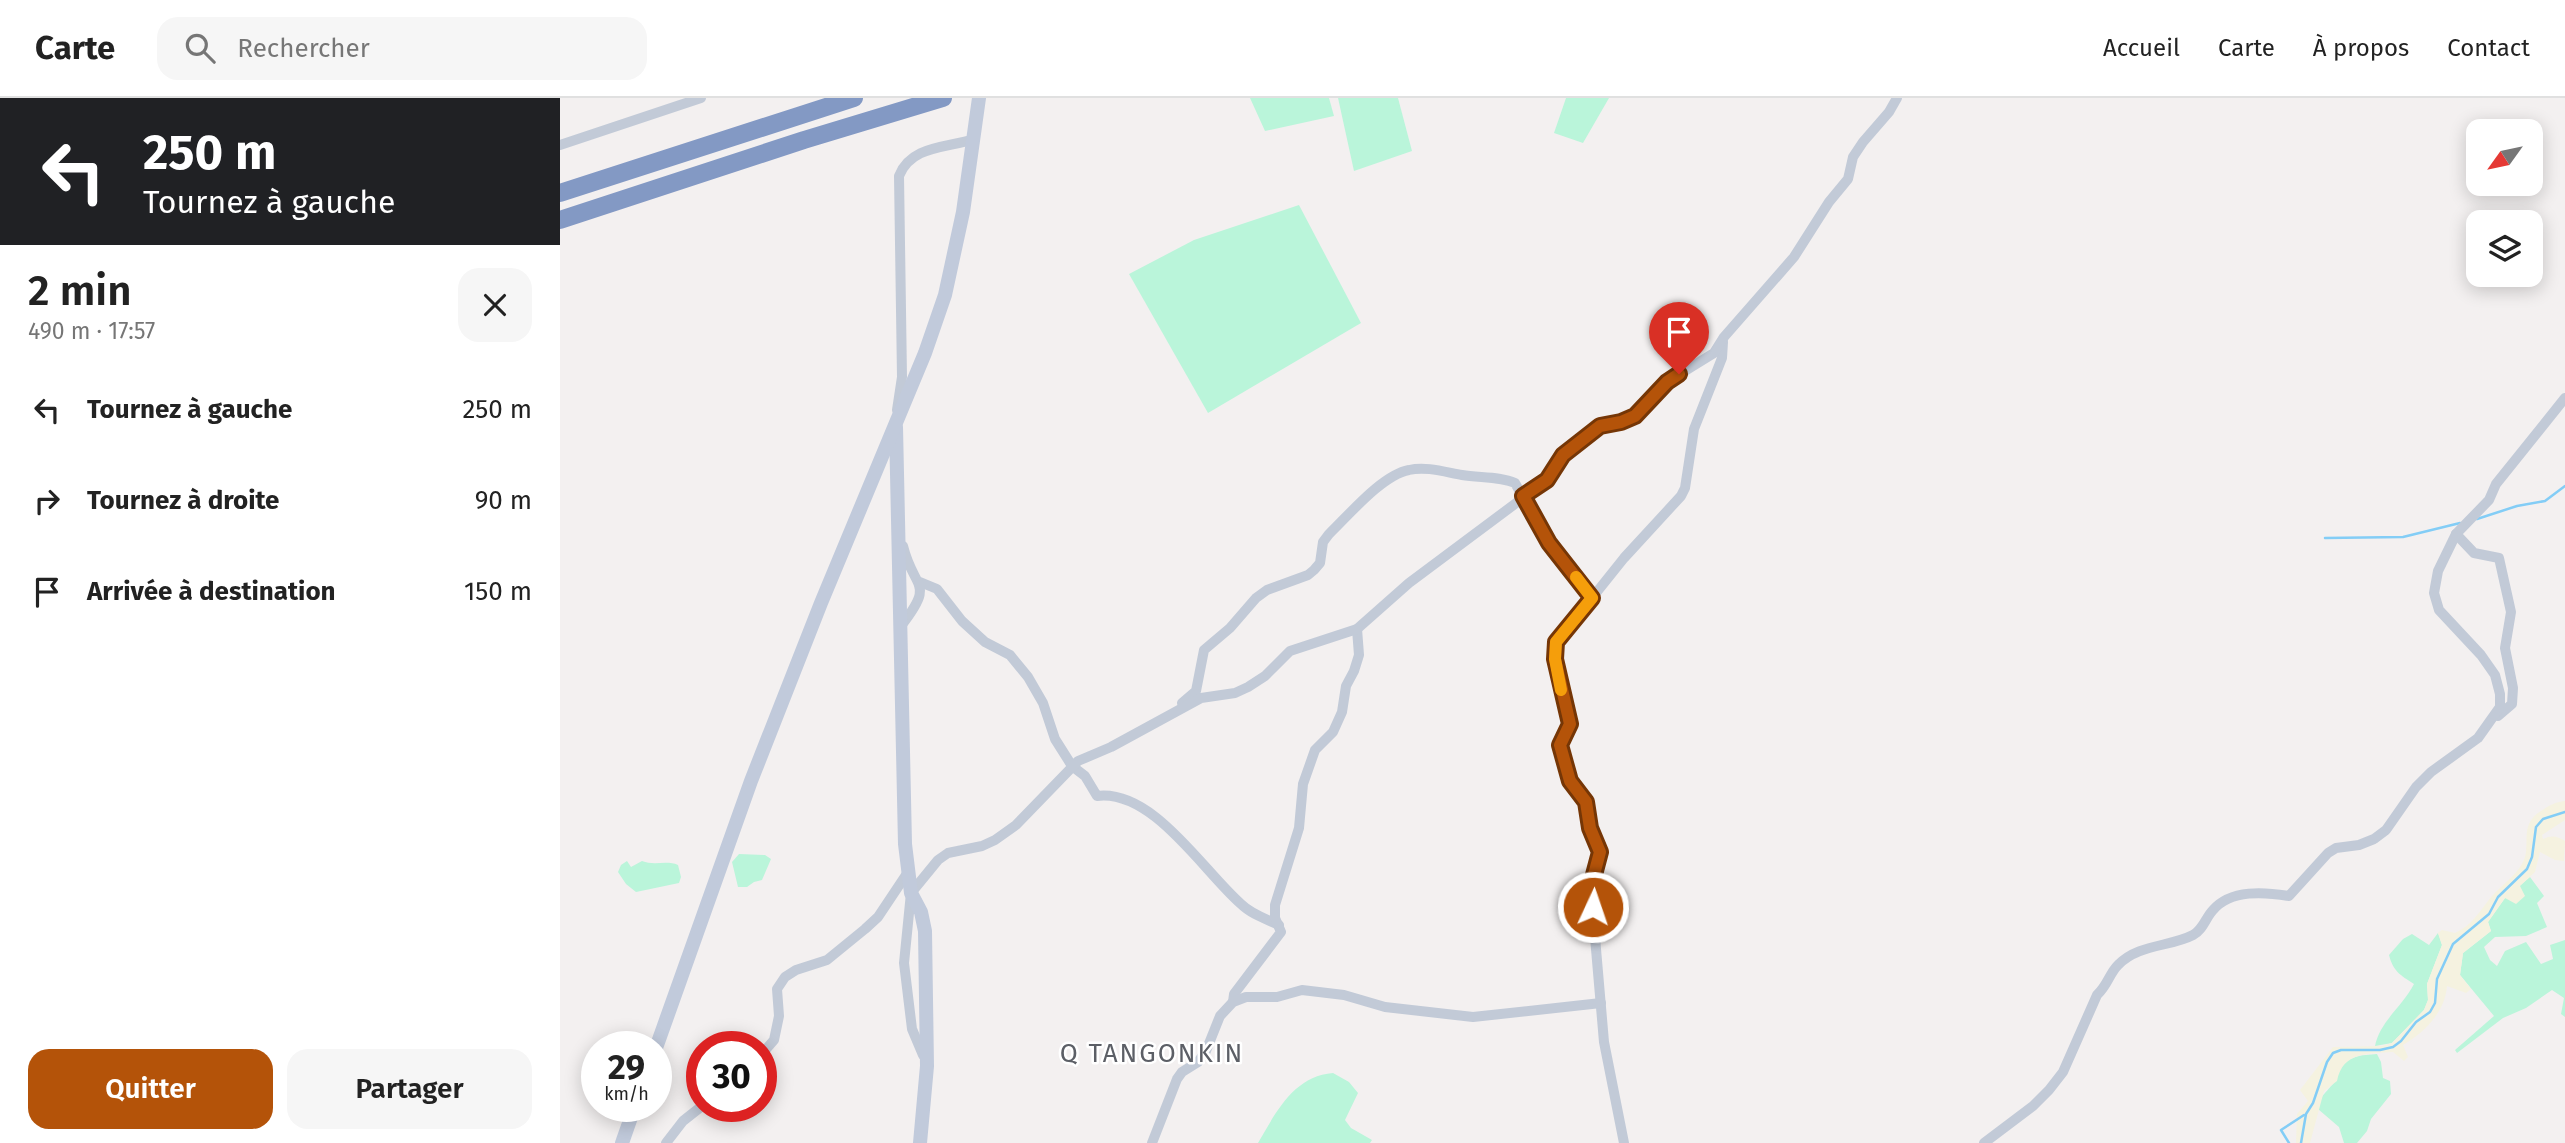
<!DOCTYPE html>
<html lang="fr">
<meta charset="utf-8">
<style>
body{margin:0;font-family:"Fira Sans",sans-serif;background:#f6f6f6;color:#222;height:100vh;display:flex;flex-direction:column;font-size:26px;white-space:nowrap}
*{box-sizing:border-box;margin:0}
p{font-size:23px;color:#767676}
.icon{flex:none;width:38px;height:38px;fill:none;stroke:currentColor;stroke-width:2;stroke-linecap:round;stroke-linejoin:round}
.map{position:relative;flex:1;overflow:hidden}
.sheet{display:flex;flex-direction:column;background:#fff;width:560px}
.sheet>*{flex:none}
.top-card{background:#202124;color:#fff;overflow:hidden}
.needle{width:46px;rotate:237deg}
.tools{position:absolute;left:1906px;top:21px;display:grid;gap:14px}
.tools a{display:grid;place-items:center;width:77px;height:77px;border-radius:14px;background:#fff;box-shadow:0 4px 18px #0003;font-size:35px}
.speed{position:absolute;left:21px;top:933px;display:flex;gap:14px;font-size:35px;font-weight:700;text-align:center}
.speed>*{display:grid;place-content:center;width:91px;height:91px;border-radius:50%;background:#fff;box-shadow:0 4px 18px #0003;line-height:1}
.speed small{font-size:18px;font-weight:400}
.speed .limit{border:10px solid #d22;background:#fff;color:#111}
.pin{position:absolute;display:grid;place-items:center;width:60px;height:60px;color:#fff;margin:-72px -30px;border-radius:50% 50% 50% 0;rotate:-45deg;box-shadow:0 0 7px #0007}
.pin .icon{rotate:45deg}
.me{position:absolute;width:77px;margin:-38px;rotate:3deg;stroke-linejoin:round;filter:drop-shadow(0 0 5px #0008)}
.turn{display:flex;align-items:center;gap:24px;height:147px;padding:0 28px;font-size:32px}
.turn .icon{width:91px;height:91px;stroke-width:2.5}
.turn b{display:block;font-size:49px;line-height:60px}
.round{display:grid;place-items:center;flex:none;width:74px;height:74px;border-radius:21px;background:#f6f6f6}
.headline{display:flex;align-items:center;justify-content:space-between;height:119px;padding:0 28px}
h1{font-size:42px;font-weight:600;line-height:52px}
.action{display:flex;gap:14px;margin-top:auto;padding:14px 28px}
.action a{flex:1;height:80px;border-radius:21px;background:#b45309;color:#fff;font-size:28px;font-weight:600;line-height:80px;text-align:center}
.action a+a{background:#f6f6f6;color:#222}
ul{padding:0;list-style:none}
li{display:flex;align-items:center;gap:21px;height:91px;padding:0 28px}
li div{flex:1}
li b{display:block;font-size:26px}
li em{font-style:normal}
header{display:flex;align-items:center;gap:42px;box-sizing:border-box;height:98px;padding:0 35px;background:#fff;border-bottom:2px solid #e0e0e0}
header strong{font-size:33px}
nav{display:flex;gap:38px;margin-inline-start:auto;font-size:24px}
.search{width:490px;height:63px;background:#f6f6f6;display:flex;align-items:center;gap:18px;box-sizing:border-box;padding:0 24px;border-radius:21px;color:#767676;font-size:26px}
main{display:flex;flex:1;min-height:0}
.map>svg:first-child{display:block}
</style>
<header>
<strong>Carte</strong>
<div class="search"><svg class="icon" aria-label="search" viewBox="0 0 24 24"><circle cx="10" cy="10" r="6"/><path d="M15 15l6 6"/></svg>Rechercher</div>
<nav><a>Accueil</a><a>Carte</a><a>À propos</a><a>Contact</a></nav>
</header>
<main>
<section class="sheet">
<div class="top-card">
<div class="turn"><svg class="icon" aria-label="left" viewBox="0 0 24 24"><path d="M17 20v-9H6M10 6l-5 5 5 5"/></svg><div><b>250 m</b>Tournez à gauche</div></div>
</div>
<div class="headline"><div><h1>2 min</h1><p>490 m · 17:57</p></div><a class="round"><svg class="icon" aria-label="close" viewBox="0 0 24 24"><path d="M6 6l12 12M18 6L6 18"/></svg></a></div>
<ul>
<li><svg class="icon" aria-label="left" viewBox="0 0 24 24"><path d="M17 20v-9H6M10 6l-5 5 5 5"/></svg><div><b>Tournez à gauche</b></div><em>250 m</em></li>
<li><svg class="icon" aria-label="right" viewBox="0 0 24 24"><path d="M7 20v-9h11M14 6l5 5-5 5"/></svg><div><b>Tournez à droite</b></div><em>90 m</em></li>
<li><svg class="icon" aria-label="arrive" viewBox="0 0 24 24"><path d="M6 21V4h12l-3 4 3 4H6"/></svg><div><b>Arrivée à destination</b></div><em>150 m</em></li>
</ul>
<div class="action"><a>Quitter</a><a>Partager</a></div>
</section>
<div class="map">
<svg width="2005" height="1045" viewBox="0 0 2005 1045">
<rect width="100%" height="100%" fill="#f3f0f0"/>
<g fill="#baf5da">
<path d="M690 0H769L774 18 705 33Z"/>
<path d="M778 0H838L852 53 794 73Z"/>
<path d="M1006 0H1049L1023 45 994 35Z"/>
<path d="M739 107 801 225 648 315 569 176 634 142Z"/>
<path d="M179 756 205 757 211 761 202 782 194 784 187 789H178L172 764Z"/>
<path d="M67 763 71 769 82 763C94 768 107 762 118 767L121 779 119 785 76 794 66 786 58 774 61 767Z"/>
<path d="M1970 779 1984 798 1977 805 1987 829 1966 838 1935 839 1924 849 1930 862 1937 868 1945 853 1966 844 1981 866 1993 861 1990 847 2005 842V919L2001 916 2004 900 1992 892 1966 910 1943 920 1897 955 1895 952 1934 918 1900 877 1903 855 1931 833 1928 824 1945 800Z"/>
<path d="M1878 835 1882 847 1867 886 1868 902 1864 912 1832 945 1815 948C1820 923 1843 908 1854 886 1840 877 1833 873 1829 857L1843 841 1852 836 1869 847Z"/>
<path d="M1817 956 1821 964 1823 980 1830 983 1831 996 1811 1021 1807 1033 1797 1045H1784L1779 1029 1758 1011C1761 997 1763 998 1771 988 1775 985 1776 977 1778 973 1786 958 1802 957 1817 956Z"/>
<path d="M773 975 789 984 798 995 785 1022 791 1030 812 1042 810 1045H698C716 1014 734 978 773 975Z"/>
</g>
<path fill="#f5f2e0" d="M2005 703V722L1982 737 1983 741C1992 737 1997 738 2005 743L2004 763 1995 762 1980 754 1975 774 1960 788 1965 798 1956 806 1945 800 1928 824 1931 833 1903 855 1900 877 1911 891 1906 895 1887 888C1885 914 1865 934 1843 947L1848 959 1844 963 1833 954C1808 956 1783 953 1777 983L1764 993 1750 1045H1736L1737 1016 1748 1003 1740 992 1773 949 1822 948 1832 945 1864 912 1868 902 1867 886 1882 847 1878 835 1882 832 1895 835C1914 826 1920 812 1933 797 1942 787 1955 778 1962 766 1973 748 1957 728 1981 713 1990 707 1995 704 2005 703Z"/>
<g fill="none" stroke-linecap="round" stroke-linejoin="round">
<g stroke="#83cdf6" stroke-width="2.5">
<path d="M1917 421 1957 408 1985 403 2005 388"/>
<path d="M1765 440 1843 439 1900 425"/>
<path d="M1729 1045 1721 1032 1744 1017"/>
<path d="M1741 1045 1746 1016 1753 1005 1767 964 1773 955 1781 952H1820L1833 949 1841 943 1856 924 1870 914 1875 905 1877 881 1893 846 1929 816 1938 799 1967 771 1972 759 1976 729 1983 721 2005 714"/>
</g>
<g stroke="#c2cad7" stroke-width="10">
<path d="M0 47 141 0"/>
<path d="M337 312 342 279 339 78C351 47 388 50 414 41"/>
<path d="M1896 436 1914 455 1939 460 1951 514 1945 550 1953 590 1952 606 1938 618"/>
<path d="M360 484 377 491 402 523 425 544 450 557 468 579 483 605 495 641 512 668 525 678 537 698C593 691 643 773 681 806 691 816 706 821 719 827"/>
<path d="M1032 500 1064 460 1121 398 1125 390 1134 331 1162 260 1163 244"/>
<path d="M341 528C376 483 354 493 343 448"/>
<path d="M622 605 636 593 644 552 670 530 696 500 707 492 748 477 754 472 760 465 763 444 769 436C789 417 822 377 849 372 866 368 885 374 902 377 919 380 940 378 955 385L989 445 1032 500 996 544 995 561 1010 626 1000 647 1010 683 1026 704 1030 730 1040 754 1031 788 1036 851 1044 944 1064 1045"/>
<path d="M673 904 674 896 721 834 715 820V807L739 730 743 686 755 652 773 634 782 614 786 588 794 573 799 557 797 531"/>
<path d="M201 957 214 942 219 918 217 891 225 879 236 872 267 862 305 831 318 819 348 774"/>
<path d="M363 957 352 931 344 865 351 795 378 762 388 755 422 748 435 742 456 727 518 663 551 649 641 600 675 595 688 589 705 578 730 553 797 531 849 485 987 382 1003 357 1040 328 1061 324 1075 318 1107 284 1154 255 1164 239 1234 159 1269 104 1288 81 1293 59 1303 44 1329 14 1337 0"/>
<path d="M106 1045 123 1023 142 1008"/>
<path d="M592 1045 617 981 622 974 638 964 646 953 660 918 673 904 686 899H717L742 892 784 897 825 909 913 919 1041 905"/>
<path d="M1424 1045 1473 1008 1489 992 1503 974 1537 897C1548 887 1549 876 1558 867 1578 846 1610 849 1633 837 1643 832 1646 819 1653 812 1671 791 1705 794 1729 798L1768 755 1776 750 1799 747 1814 741 1826 732 1856 689 1871 674 1918 640 1940 609V596L1935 577 1921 557 1879 512 1874 495 1878 473 1896 436 1929 402 1936 386 2005 300"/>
</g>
<g stroke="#c1cadb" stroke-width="14">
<path d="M336 329 345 746 351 795 361 814 365 833 367 968 360 1045"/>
<path d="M96 950 191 683 261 505 365 255 385 197 403 114 419 0"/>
<path d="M62 1045 75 1008"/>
</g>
<g stroke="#8399c4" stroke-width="18">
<path d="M0 95 294 0"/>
<path d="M0 122 244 42 383 0"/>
</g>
</g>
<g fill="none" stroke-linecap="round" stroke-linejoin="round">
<g stroke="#753606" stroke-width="18">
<path id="route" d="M1033 809 1031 788 1040 754 1030 730 1026 704 1010 683 1000 647 1010 626 995 561 996 544 1032 500 989 445 963 398 987 382 1003 357 1040 328 1061 324 1075 318 1107 284 1119 276"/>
</g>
<use href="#route" stroke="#b45309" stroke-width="12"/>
<path stroke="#f59e0b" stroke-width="12" d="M1001 592 995 561 996 544 1032 500 1016 479"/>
</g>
<g text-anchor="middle" stroke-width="5" stroke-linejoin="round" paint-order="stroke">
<g font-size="26" letter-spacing="2" fill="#5c5f66" stroke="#fff">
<text x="592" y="964">Q TANGONKIN</text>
</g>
</g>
</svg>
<div class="tools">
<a><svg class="needle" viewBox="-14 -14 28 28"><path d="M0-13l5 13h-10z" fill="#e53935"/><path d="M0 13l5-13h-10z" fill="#767676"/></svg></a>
<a><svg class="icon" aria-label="layers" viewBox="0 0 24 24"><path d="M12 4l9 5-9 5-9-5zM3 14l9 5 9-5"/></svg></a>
</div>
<div class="speed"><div>29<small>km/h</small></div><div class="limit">30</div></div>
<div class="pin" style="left:1119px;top:276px;background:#d93025"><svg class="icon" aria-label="arrive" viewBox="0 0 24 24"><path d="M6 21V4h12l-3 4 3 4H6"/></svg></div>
<svg class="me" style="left:1033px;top:809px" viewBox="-20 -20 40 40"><circle r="17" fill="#b45309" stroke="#fff" stroke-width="3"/><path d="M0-11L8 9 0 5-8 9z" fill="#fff"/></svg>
</div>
</main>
